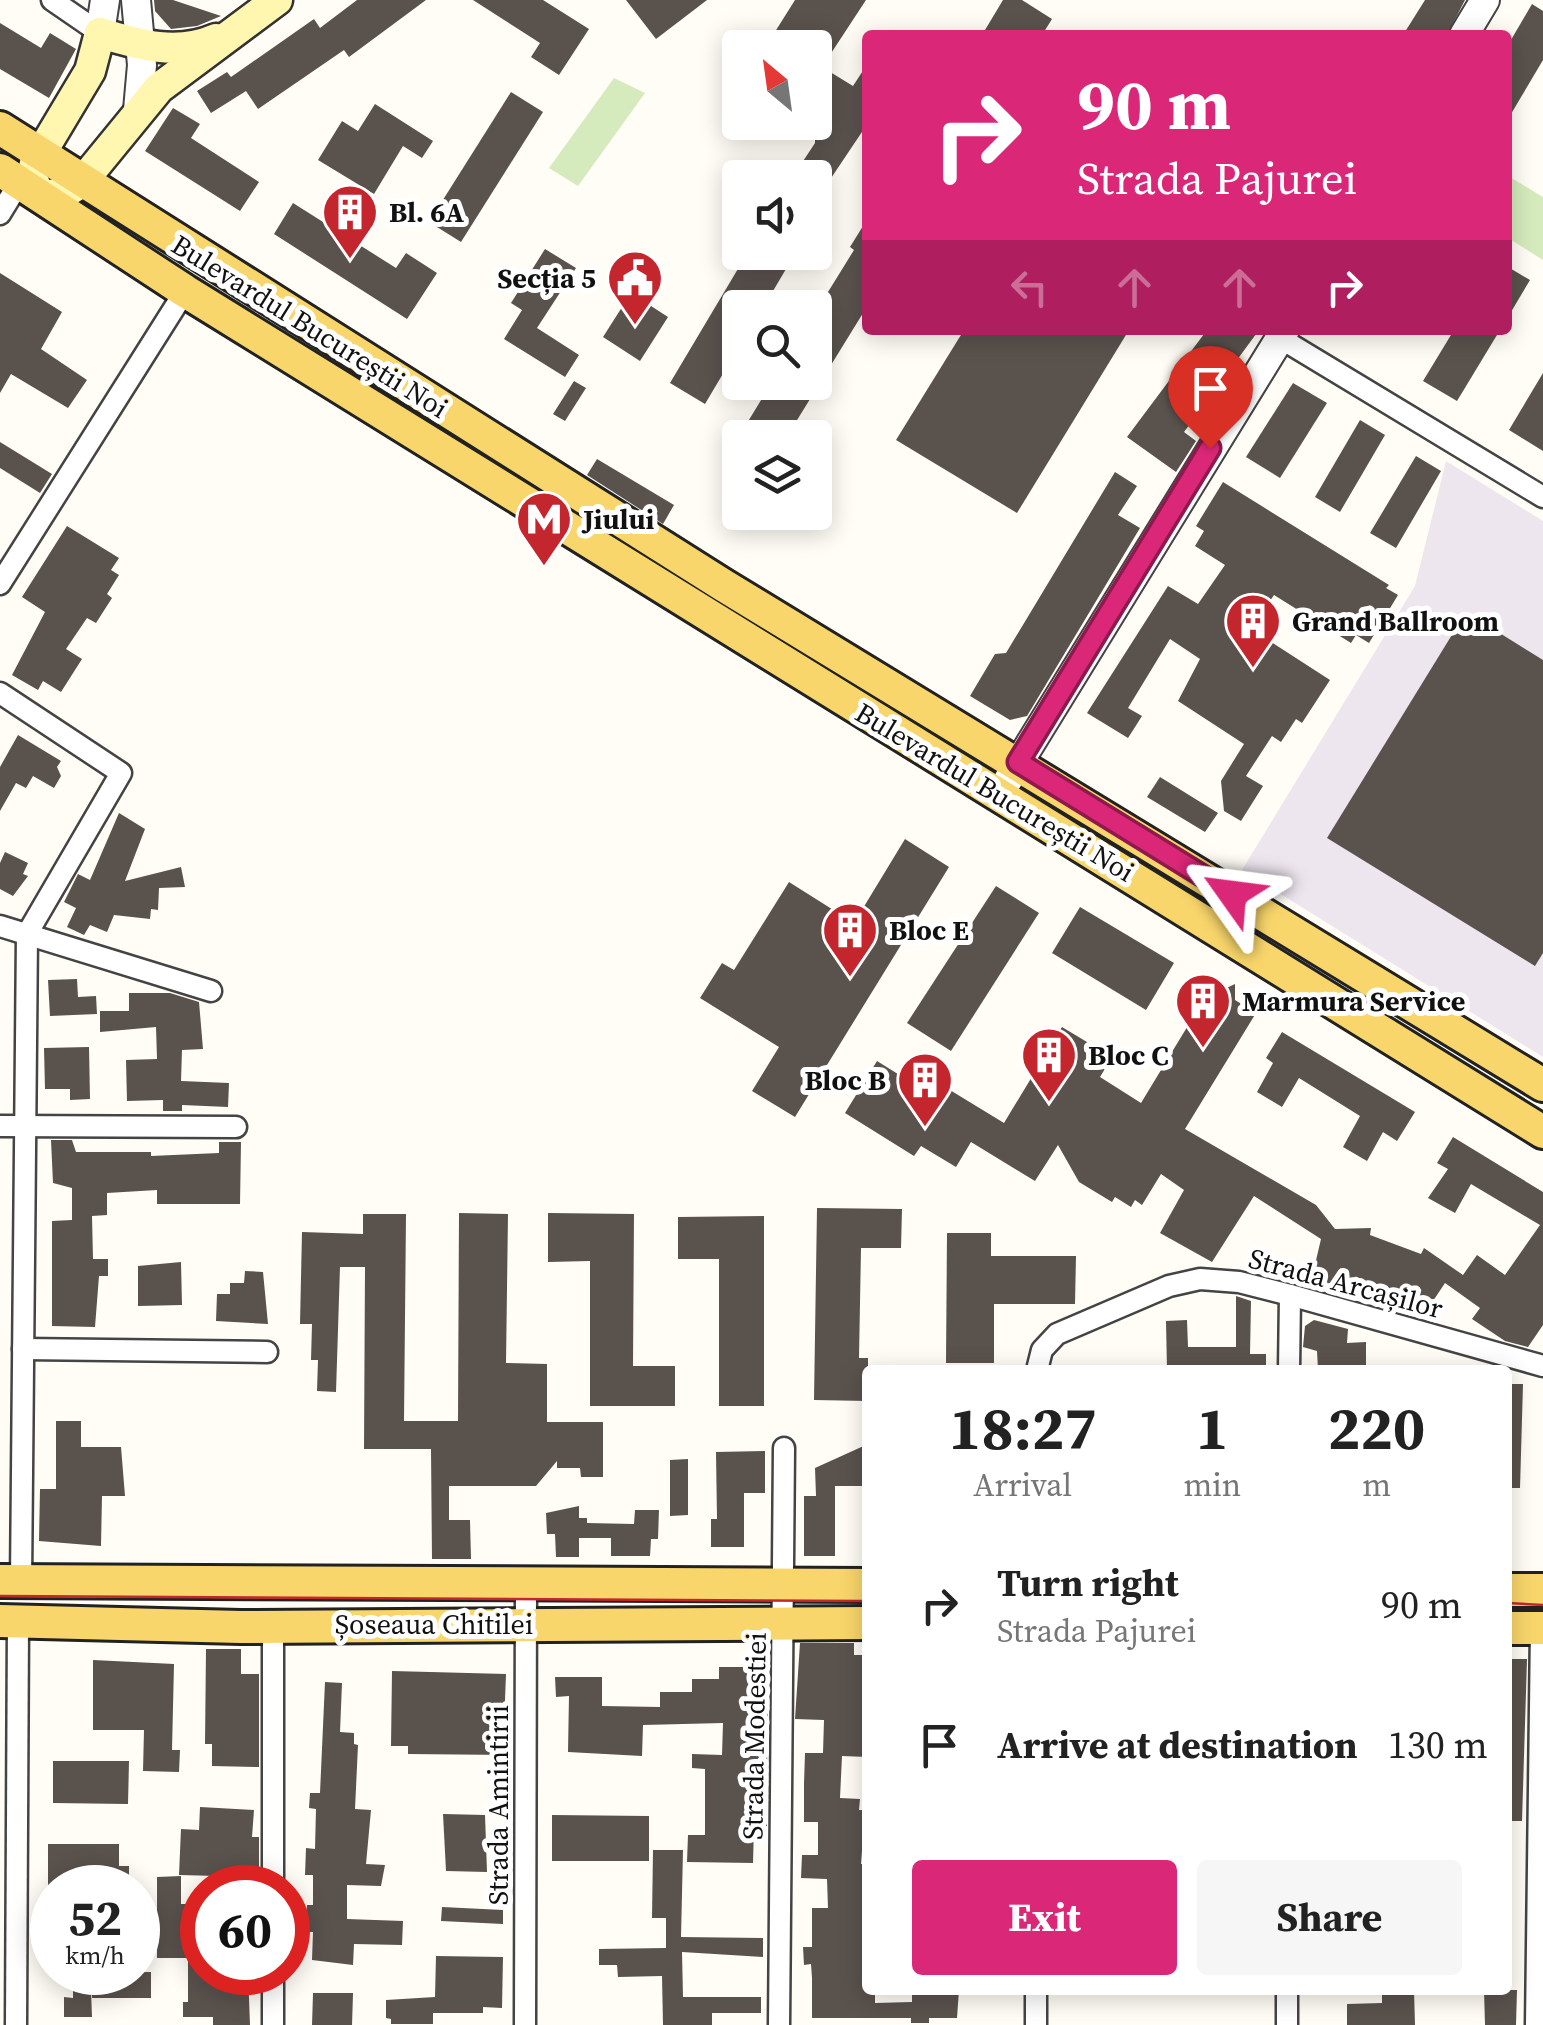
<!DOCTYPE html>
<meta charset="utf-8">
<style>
body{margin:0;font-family:"Source Serif 4",serif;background:#f6f6f6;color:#222;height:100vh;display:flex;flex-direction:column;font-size:38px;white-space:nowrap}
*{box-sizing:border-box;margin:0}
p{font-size:32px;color:#767676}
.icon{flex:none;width:55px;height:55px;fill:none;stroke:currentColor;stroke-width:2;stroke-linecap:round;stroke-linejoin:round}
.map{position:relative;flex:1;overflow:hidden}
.panel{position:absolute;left:862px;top:1365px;width:650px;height:630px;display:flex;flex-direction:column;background:#fff;border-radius:10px;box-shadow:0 5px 25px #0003}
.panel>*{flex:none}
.hud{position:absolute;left:862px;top:30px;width:650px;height:305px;border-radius:10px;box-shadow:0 5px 25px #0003;background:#db2777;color:#fff;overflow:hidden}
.needle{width:65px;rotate:331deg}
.fabs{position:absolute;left:722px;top:30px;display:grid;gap:20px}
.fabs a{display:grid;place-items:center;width:110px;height:110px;border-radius:10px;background:#fff;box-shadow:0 5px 25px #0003;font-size:50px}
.speed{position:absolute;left:30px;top:1865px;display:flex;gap:20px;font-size:50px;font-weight:700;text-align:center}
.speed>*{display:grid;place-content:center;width:130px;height:130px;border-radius:50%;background:#fff;box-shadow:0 5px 25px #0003;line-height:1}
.speed small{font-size:25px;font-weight:400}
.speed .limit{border:15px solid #d22;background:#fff;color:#111}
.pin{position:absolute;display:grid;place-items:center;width:85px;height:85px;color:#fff;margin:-102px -42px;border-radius:50% 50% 50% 0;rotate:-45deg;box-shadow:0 0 10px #0007}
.pin .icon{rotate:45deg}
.me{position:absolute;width:110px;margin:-55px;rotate:301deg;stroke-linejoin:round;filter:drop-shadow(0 0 8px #0008)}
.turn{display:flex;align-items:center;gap:35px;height:210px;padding:0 50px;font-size:45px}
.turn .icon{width:130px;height:130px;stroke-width:2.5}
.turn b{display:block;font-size:70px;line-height:85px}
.lanes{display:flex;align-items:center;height:95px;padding:0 50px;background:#0003;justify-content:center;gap:50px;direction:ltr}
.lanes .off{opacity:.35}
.eta{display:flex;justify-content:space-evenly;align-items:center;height:170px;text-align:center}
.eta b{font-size:60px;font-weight:700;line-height:70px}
.button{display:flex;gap:20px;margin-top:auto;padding:20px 50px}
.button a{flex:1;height:115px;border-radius:10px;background:#db2777;color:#fff;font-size:40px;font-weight:700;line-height:115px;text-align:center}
.button a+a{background:#f6f6f6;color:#222}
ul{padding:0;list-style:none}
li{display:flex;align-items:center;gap:30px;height:140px;padding:0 50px}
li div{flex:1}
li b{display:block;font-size:38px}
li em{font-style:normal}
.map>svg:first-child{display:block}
</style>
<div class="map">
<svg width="1543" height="2025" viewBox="0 0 1543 2025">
<rect width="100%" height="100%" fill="#fffdf5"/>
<path fill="#eee6ef" d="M1446 461 1543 521V1057L1242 870 1415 586Z"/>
<g fill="#d5ebbd">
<path d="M614 78 645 93 578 186 549 168Z"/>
<path d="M1508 176 1543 197V260L1508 238Z"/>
</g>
<g fill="#5a524d">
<path d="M154 0H173L221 16 197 26 171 29 155 11Z"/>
<path d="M357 0H426L349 57 344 50 258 109 246 91 211 113 197 91 227 72 231 77 314 19 320 28Z"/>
<path d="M473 0H543L589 29 559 75 531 57 540 43Z"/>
<path d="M626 0H707L656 39Z"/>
<path d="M795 0H866L822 67 853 86 868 63V123L815 202V178H792L815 143V48H772L778 38 773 35Z"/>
<path d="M1003 0H1022L1052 19 1042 35H982Z"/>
<path d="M1425 0H1465L1447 35H1403Z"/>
<path d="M1532 4 1543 11V60L1508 119V45Z"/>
<path d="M0 23 41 48 50 33 76 49 49 98 0 69Z"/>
<path d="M511 92 543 112 461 242 429 222Z"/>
<path d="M375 104 433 141 422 158 403 146 374 194 318 160 342 121 358 131Z"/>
<path d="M173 108 200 124 191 138 259 182 240 211 145 151Z"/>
<path d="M293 203 396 268 406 253 437 273 407 319 274 234Z"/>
<path d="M868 218V305L786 438H760L744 428 772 382H815V313L854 250 850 247Z"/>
<path d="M545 249 576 268 537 328 579 355 565 377 504 339 522 310 511 303Z"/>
<path d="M748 252H796L763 308H740V345L705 404 670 383Z"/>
<path d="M1508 267 1530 280 1508 317Z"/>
<path d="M0 273 62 312 41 349 87 380 68 408 11 374 0 393Z"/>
<path d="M631 293 668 317 640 361 603 337Z"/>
<path d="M964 330H1129L1017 513 896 440Z"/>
<path d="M1207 330H1259L1184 432 1196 441 1176 472 1127 437Z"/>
<path d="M1454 330H1500L1457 401 1423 381Z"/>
<path d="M1543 373V451L1509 430Z"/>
<path d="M574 381 586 388 565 421 553 414Z"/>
<path d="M1293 383 1327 403 1280 478 1246 457Z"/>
<path d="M1360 420 1385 435 1340 512 1315 497Z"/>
<path d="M0 442 52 474 40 493 0 468Z"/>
<path d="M1416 456 1441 471 1396 548 1370 533Z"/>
<path d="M597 459 674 505 663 524 587 475Z"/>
<path d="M1115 472 1137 486 1118 515 1140 528 1027 716 1010 720 970 696 995 654 1006 653Z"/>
<path d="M1223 482 1389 585 1386 588 1398 595 1369 643 1356 635 1351 643 1274 595 1251 629 1330 680 1302 723 1296 719 1281 742 1272 736 1246 776 1263 786 1241 821 1224 811 1221 781 1244 744 1178 701 1200 659 1170 639 1128 708 1142 716 1128 738 1087 713 1168 586 1198 604 1225 565 1195 546 1204 531 1196 526Z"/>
<path d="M67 526 119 558 111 570 119 575 107 594 112 598 96 623 87 618 66 649 82 659 61 692 43 681 38 690 12 675 45 612 22 597Z"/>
<path d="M1466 612 1543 660V953L1535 966 1327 838Z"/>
<path d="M18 735 61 761 57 767 61 776 54 788 33 776 26 788 16 783 0 811V767Z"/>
<path d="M1160 777 1218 813 1205 832 1147 797Z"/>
<path d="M119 813 145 829 125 881 181 867 185 887 159 888 158 910 151 909 150 919 114 915 107 932 90 925 84 935 67 927 76 908 64 902 78 874 90 880Z"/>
<path d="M905 839 949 867 795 1117 752 1091 779 1047 700 998 722 963 734 970 789 882 854 923Z"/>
<path d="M5 852 28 863 23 874 28 876 13 896 0 889V863Z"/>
<path d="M996 886 1039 913 951 1051 907 1023Z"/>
<path d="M1080 907 1174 963 1146 1010 1052 953Z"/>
<path d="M77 979 78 997 96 996 97 1014 50 1016 48 980Z"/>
<path d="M1235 984V1000L1256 1013 1185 1129 1316 1205 1335 1229 1371 1228 1370 1235 1421 1254 1424 1248 1463 1275 1477 1255 1505 1275 1540 1225 1471 1184 1455 1213 1428 1198 1448 1169 1437 1163 1453 1137 1543 1192V1325L1528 1347 1505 1341 1472 1319 1480 1308 1445 1283 1423 1316 1401 1301 1362 1286 1361 1293 1310 1286 1321 1239 1254 1196 1212 1262 1160 1233 1184 1190 1161 1174 1142 1205 1135 1200 1131 1207 1115 1197 1112 1202 1079 1182 1058 1145 1035 1181 971 1142 956 1167 921 1146 914 1156 845 1113 877 1061 938 1099 945 1087 1004 1123 1062 1027 1112 1057 1100 1077 1141 1103 1212 986 1220 991Z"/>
<path d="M129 993H170L199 1002 203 1049 182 1050 181 1081 229 1083 228 1107 182 1105V1111H163V1100L127 1101 126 1060 157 1059 156 1027 100 1032V1011H129Z"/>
<path d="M1282 1032 1415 1112 1397 1141 1383 1132 1367 1161 1343 1147 1360 1116 1299 1078 1282 1107 1257 1092 1273 1063 1266 1058Z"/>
<path d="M89 1047 90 1099 70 1100V1089H45L44 1048Z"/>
<path d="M51 1140H72L76 1152H151V1156L219 1153V1142H241L240 1204H157V1190L107 1193V1215L92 1216 93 1259H108V1276H99L95 1327 52 1326V1221L72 1220V1188L53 1183Z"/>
<path d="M817 1208 902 1209 901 1248H861L859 1358H868V1401L814 1400Z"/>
<path d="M459 1213 508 1214 506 1363 547 1364V1422H603V1477H581L580 1468H557V1461L536 1486H449V1520H470L471 1559H432L431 1449H364L365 1267H340L336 1392 317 1391 318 1360H311L312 1324H300L302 1232 363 1234V1214H406L404 1421H458Z"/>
<path d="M548 1213 634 1214 633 1366H675V1406H590V1261L548 1262Z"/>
<path d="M764 1216V1406H719V1259H678V1217Z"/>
<path d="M947 1233H991V1256H1076L1075 1304H994V1363H946Z"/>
<path d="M181 1262 182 1305 138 1306V1266Z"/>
<path d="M245 1271 263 1272 268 1324 216 1321 217 1294H230V1283H244Z"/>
<path d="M1236 1296 1251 1301 1250 1354H1266V1370H1167L1166 1321 1187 1320 1188 1347H1236Z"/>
<path d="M1314 1320 1348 1329 1347 1343 1366 1342V1370H1318L1317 1351 1303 1347 1305 1326Z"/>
<path d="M1508 1384H1523L1520 1488H1508Z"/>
<path d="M56 1421H81V1447H121L125 1496H102L101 1546 39 1541 40 1489H56Z"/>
<path d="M868 1444V1486H835V1556H804V1496H816L815 1468Z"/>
<path d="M765 1451V1493H744V1547H711V1519H717L716 1452Z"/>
<path d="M688 1459V1515L670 1516V1460Z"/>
<path d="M579 1506V1518H587V1523L634 1524 635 1510H659L658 1539H651L650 1556H611V1538H579V1557H556L555 1534H547L546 1513Z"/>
<path d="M800 1643H854V1655H868V1757L842 1756 840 1798 860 1799 859 1810H865L861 1864H868V1990H875V2003L912 2002V1990H959L957 2018H929V2023H911V2018H812V1978L811 1964 804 1965 803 1947H812V1908H828L827 1879 801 1878 802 1855H818V1822H804V1784L805 1753H823L824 1720 795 1719Z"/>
<path d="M206 1649H241V1674H259V1767L212 1766V1744H205Z"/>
<path d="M1508 1659H1527L1522 1821H1508Z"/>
<path d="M93 1660 174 1664 172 1750H180L179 1772 143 1771 144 1730H93Z"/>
<path d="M719 1667H749L748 1678 768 1679 767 1771 748 1774V1809H767V1826H754L753 1863 687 1862 688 1835H705V1769L692 1768V1754L722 1755 723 1723 643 1725 642 1756 568 1752 569 1696 556 1697 555 1677H602V1706L660 1707V1692H692V1679H719Z"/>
<path d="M392 1671 506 1674 504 1726H508L509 1755 408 1754V1746H391Z"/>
<path d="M325 1682 342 1683 340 1732 354 1733V1744L358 1745 355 1809 371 1810 366 1864 385 1865 381 1886 347 1885V1919L403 1921 402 1945 354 1944 353 1965 312 1960 313 1932H305L307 1905H313V1875H305L306 1848 315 1849 316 1809 309 1808 310 1793H320Z"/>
<path d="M53 1761H129L128 1804 53 1803Z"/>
<path d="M200 1807 254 1810 252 1837H259V1877L179 1875 181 1829 199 1830Z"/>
<path d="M443 1814 485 1815 487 1872 446 1871Z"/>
<path d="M552 1815 649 1816V1861H552Z"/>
<path d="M48 1844H119V1866H129V1888H48Z"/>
<path d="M653 1850H683L681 1937 763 1938V1957L682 1952 683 1997H761V2013H712V2025H663L662 1976 618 1977 617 1965H599V1949L666 1948V1918H652Z"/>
<path d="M181 1876V1904H191V1958H157V1877Z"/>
<path d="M442 1907 503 1910V1924L441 1921Z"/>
<path d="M436 1956 503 1957 502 2008 483 2007V2013H433V2024H391V2019L386 2018V2000L435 1997Z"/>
<path d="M188 1961H202V1972H248L250 2025H213V2017H183V2002H188Z"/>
<path d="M151 1972V1998H92V1973Z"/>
<path d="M73 1990H91L92 2017H64V1997L73 1998Z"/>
<path d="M1382 1990H1414L1415 2025H1347V2004L1382 2003Z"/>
<path d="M1484 1990H1517L1516 2025H1485Z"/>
<path d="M313 1993H353L352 2025H312Z"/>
</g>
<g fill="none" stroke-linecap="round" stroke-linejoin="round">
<g stroke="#444" stroke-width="25">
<g id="minor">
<path d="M52 0 100 33"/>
<path d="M0 214 19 183"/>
<path d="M1280 338 1543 497"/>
<path d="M0 584 185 291"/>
<path d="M0 693 121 773 27 934 21 1581"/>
<path d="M0 926 211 991"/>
<path d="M0 1126 236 1127"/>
<path d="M23 1349 267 1352"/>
<path d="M1037 1370 1042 1350 1057 1334 1169 1286 1200 1279 1239 1282 1290 1295 1543 1366"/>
<path d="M1289 1370 1290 1295"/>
<path d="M273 1888V1626"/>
<path d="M16 2025 18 1621"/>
<path d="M273 2025V1972"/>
<path d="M525 2025 526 1584"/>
<path d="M779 2025 784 1448"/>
<path d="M1036 2025V1990"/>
<path d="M1287 2025V1990"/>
<path d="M1536 2025 1541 1628"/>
</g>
</g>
<g stroke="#444" stroke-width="32">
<g id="tertiary">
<path d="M136 0 142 65 138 110"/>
<path d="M100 33 105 0"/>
<path d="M1464 35 1485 0"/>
<path d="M1008 780 1285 330"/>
</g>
</g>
<g stroke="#333" stroke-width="35">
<g id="secondary">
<path d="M100 33 90 71 35 163 32 179 41 197 66 192 82 182 159 88 277 0"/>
<path d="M100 33C140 45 177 56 216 39"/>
</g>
</g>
<g stroke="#222" stroke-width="38">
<g id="primary">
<path d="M0 128 723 585 1543 1085"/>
<path d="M0 170 185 291 1543 1132"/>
<path d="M0 1581 868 1585"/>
<path d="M1508 1590H1543"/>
<path d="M0 1621 241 1627 868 1623"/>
<path d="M1508 1628H1543"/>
</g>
</g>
<use href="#minor" stroke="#fff" stroke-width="20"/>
<use href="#tertiary" stroke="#fff" stroke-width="28"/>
<use href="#secondary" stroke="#fff6b0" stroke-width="30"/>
<use href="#primary" stroke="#f9d66b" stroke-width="32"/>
<g stroke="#c4262e" stroke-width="2.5">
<path d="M0 1596 868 1601"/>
<path d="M1508 1603 1543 1605"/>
</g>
</g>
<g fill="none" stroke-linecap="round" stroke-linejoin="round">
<g stroke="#8e194d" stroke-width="25">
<path id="route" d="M1210 448 1018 762 1232 894"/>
</g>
<use href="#route" stroke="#db2777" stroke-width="18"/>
</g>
<defs>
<g id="building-pin" transform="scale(2.875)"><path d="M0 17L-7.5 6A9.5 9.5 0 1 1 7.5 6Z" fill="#c4262e" stroke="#fff"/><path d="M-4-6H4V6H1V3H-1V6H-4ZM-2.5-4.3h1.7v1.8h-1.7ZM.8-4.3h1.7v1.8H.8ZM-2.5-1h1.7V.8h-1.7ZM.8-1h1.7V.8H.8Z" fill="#fff"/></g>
<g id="civic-pin" transform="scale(2.875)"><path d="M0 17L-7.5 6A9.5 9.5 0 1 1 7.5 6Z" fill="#c4262e" stroke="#fff"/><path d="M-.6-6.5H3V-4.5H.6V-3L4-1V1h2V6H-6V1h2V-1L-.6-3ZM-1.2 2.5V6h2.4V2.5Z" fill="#fff"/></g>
<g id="metro-pin" transform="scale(2.875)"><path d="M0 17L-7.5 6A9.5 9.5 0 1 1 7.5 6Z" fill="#c4262e" stroke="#fff"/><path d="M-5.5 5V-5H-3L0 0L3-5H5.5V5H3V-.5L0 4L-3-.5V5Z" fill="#fff"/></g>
</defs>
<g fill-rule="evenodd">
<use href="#building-pin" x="350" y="212"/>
<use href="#civic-pin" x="635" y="278"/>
<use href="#metro-pin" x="544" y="519"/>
<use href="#building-pin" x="1253" y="621"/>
<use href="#building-pin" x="850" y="930"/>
<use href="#building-pin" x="1203" y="1001"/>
<use href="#building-pin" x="1049" y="1055"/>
<use href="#building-pin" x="925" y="1080"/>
</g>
<g text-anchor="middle" stroke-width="10" stroke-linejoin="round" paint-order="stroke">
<g font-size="28" font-weight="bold" fill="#111" stroke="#fff" text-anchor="start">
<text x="389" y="222">Bl. 6A</text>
<text x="596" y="288" text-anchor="end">Secția 5</text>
<text x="583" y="529">Jiului</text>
<text x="1292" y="631">Grand Ballroom</text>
<text x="889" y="940">Bloc E</text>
<text x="1242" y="1011">Marmura Service</text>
<text x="1088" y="1065">Bloc C</text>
<text x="886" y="1090" text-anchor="end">Bloc B</text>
</g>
<g font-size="28" fill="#111" stroke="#fff">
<text transform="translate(310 326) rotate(32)" y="10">Bulevardul Bucureștii Noi</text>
<text transform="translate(995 792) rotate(31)" y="10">Bulevardul Bucureștii Noi</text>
<text transform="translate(1346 1283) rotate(15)" y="10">Strada Arcașilor</text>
<text x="434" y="1634">Șoseaua Chitilei</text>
<text transform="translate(754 1736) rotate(-89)" y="10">Strada Modestiei</text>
<text transform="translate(498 1805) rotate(-90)" y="10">Strada Amintirii</text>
</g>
</g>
</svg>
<div class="fabs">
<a><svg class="needle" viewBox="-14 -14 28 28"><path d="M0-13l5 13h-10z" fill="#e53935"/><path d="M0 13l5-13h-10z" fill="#767676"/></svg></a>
<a><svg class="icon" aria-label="sound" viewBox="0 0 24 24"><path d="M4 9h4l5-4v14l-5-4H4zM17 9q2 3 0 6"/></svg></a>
<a><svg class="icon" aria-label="search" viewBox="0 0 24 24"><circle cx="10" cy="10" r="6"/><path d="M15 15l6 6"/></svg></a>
<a><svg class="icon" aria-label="layers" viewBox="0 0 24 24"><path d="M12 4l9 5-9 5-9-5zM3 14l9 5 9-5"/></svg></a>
</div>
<div class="speed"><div>52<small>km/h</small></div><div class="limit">60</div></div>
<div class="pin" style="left:1210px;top:448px;background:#d93025"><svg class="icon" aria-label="arrive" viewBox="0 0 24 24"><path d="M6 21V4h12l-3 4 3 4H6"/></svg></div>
<svg class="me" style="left:1232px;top:894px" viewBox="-20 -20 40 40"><path d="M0-17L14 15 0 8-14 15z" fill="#db2777" stroke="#fff" stroke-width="4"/></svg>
<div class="hud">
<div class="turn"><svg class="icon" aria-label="right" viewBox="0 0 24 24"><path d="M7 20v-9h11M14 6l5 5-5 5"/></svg><div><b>90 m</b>Strada Pajurei</div></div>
<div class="lanes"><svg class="icon off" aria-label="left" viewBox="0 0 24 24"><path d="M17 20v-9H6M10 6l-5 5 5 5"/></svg><svg class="icon off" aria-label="ahead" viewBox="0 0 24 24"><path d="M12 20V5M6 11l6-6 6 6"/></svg><svg class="icon off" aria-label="ahead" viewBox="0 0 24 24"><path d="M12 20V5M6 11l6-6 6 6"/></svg><svg class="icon" aria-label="right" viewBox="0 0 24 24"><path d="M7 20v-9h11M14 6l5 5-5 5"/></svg></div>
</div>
<section class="panel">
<div class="eta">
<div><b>18:27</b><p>Arrival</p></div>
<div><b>1</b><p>min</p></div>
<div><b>220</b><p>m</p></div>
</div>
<ul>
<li><svg class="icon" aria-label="right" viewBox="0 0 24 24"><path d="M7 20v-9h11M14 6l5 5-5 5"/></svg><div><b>Turn right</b><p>Strada Pajurei</p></div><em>90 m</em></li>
<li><svg class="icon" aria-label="arrive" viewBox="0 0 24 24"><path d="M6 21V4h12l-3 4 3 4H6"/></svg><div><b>Arrive at destination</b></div><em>130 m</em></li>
</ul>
<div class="button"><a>Exit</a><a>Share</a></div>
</section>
</div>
